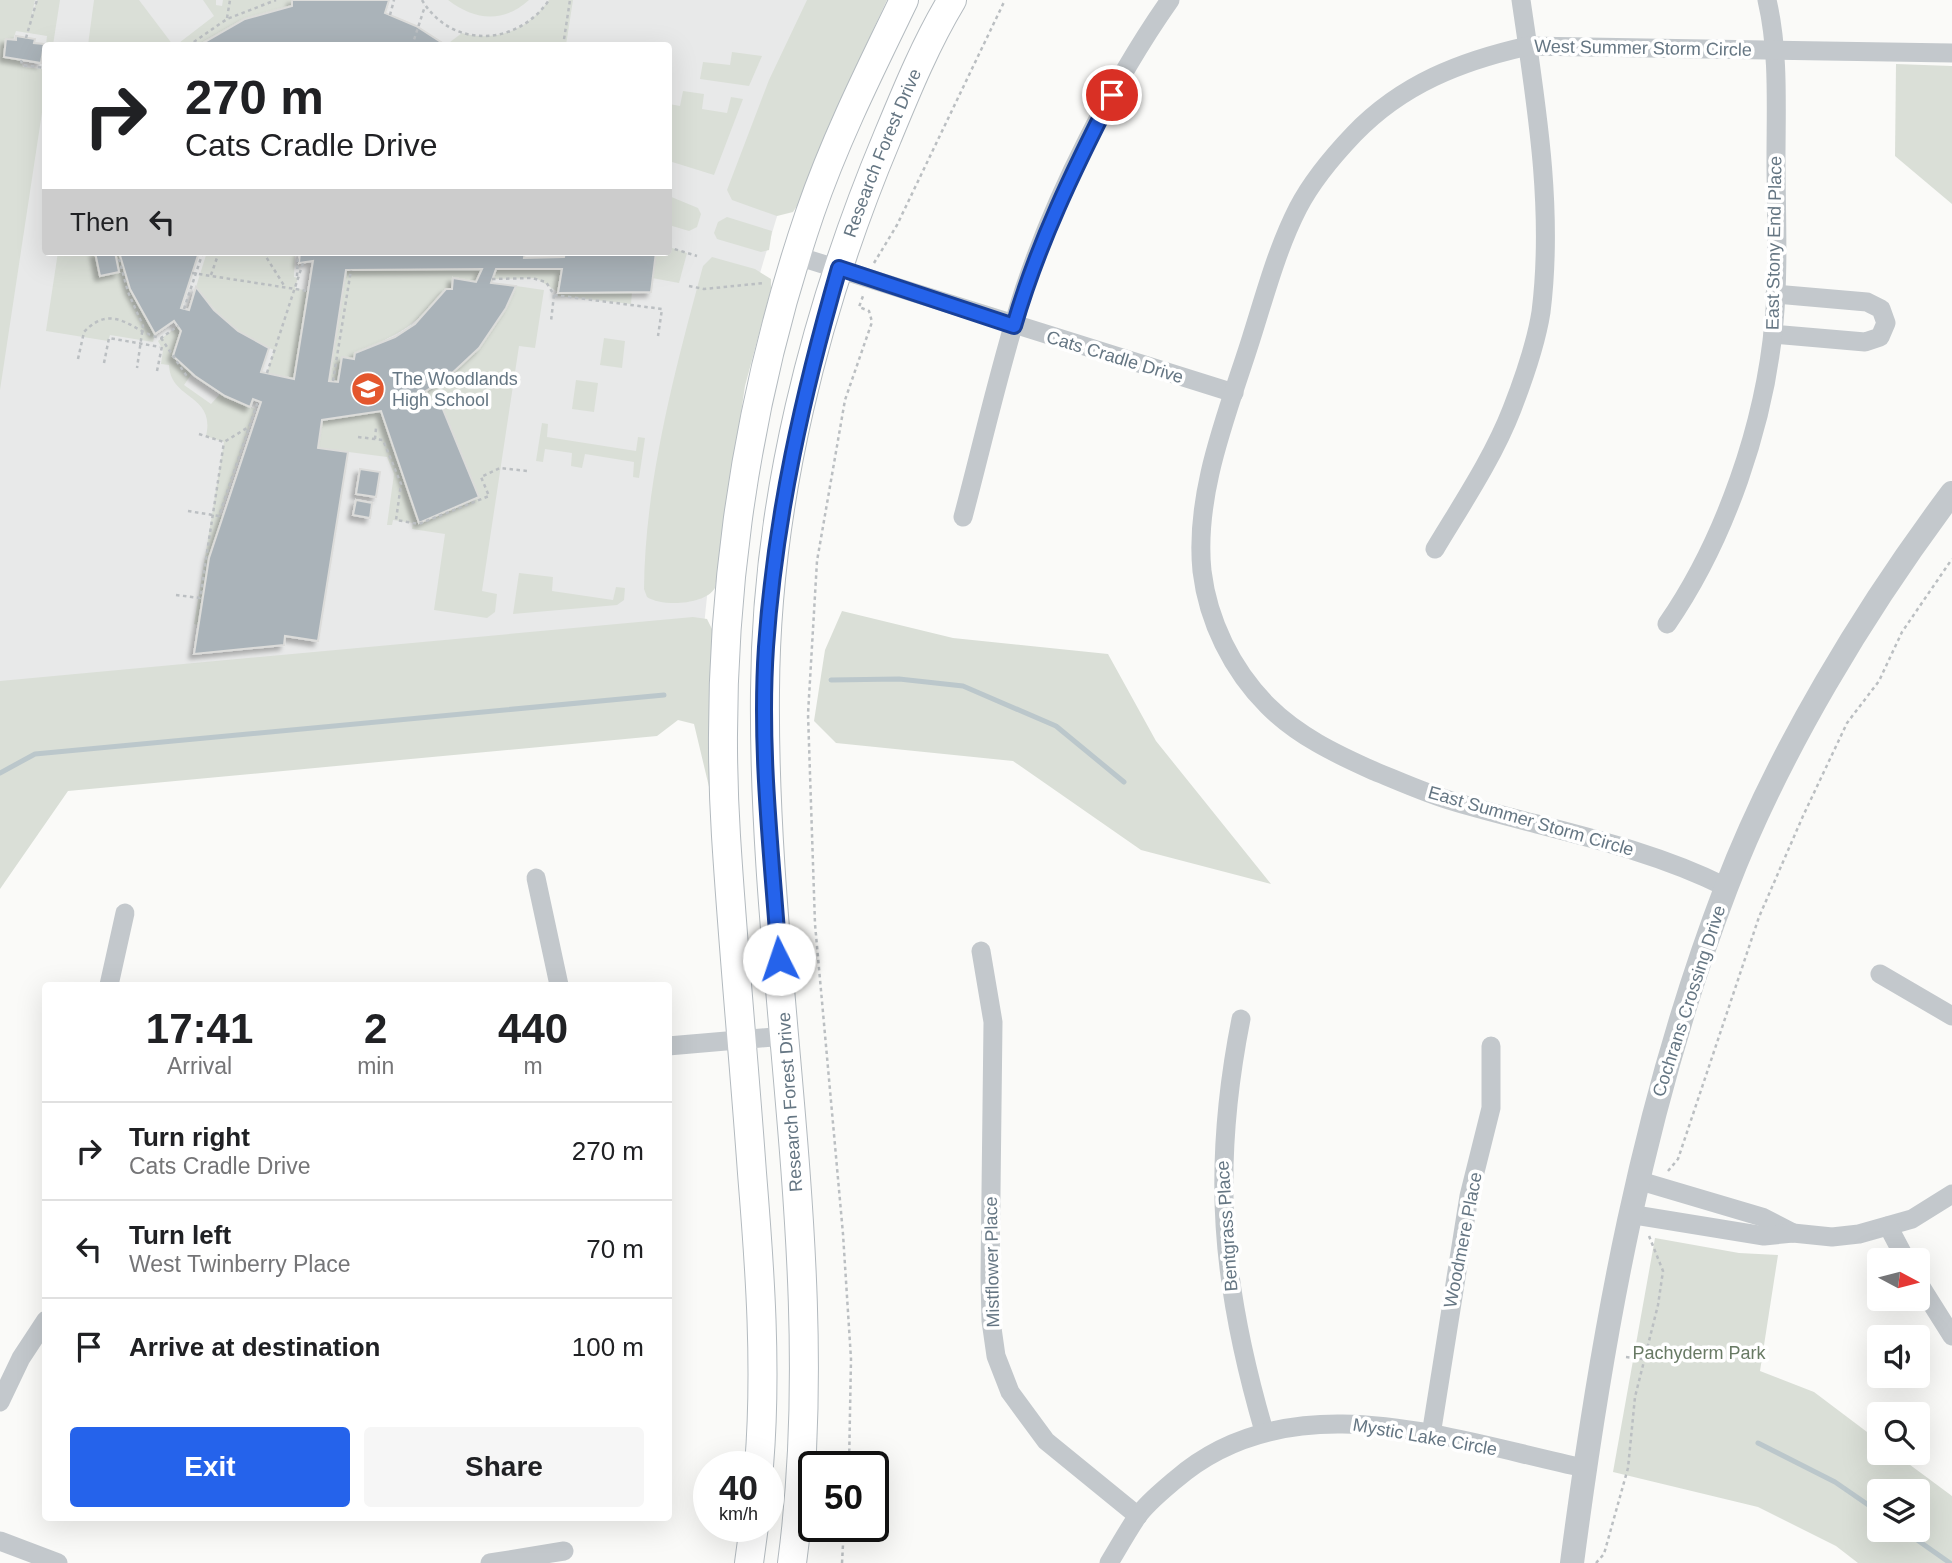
<!DOCTYPE html>
<style>
body{margin:0;font-family:Arial,sans-serif;background:#f6f6f6;color:#202124;height:100vh;display:flex;flex-direction:column;font-size:26px;white-space:nowrap}
*{box-sizing:border-box;margin:0}
p{font-size:23px;color:#757577}
.icon{flex:none;width:38px;height:38px;fill:none;stroke:currentColor;stroke-width:2;stroke-linecap:round;stroke-linejoin:round}
.map{position:relative;flex:1;overflow:hidden}
.panel{position:absolute;left:42px;top:982px;width:630px;height:539px;display:flex;flex-direction:column;background:#fff;border-radius:7px;box-shadow:0 7px 28px #0002}
.panel>*{flex:none}
.hud{position:absolute;left:42px;top:42px;width:630px;height:214px;border-radius:7px;box-shadow:0 7px 28px #0002;background:#fff;color:#202124;overflow:hidden}
.needle{width:46px;rotate:97deg}
.fabs{position:absolute;left:1867px;top:1248px;display:grid;gap:14px}
.fabs a{display:grid;place-items:center;width:63px;height:63px;border-radius:7px;background:#fff;box-shadow:0 7px 28px #0002;font-size:35px}
.speed{position:absolute;left:693px;top:1451px;display:flex;gap:14px;font-size:35px;font-weight:700;text-align:center}
.speed>*{display:grid;place-content:center;width:91px;height:91px;border-radius:50%;background:#fff;box-shadow:0 7px 28px #0002;line-height:1}
.speed small{font-size:18px;font-weight:400}
.speed .limit{border:4px solid #111;border-radius:10px;background:#fff;color:#111}
.pin{position:absolute;display:grid;place-items:center;width:60px;height:60px;color:#fff;margin:-30px;border:4px solid #fff;border-radius:50%;box-shadow:0 2px 7px #0007}
.me{position:absolute;width:77px;margin:-38px;rotate:356deg;stroke-linejoin:round;filter:drop-shadow(0 0 5px #0008)}
.turn{display:flex;align-items:center;gap:24px;height:147px;padding:0 28px;font-size:32px}
.turn .icon{width:91px;height:91px;stroke-width:2.5}
.turn b{display:block;font-size:49px;line-height:60px}
.then{display:flex;align-items:center;height:66px;padding:0 28px;background:#0003;gap:14px;font-size:26px}
.eta{display:flex;justify-content:space-evenly;align-items:center;height:119px;text-align:center}
.eta b{font-size:42px;font-weight:600;line-height:49px}
.primary-button{display:flex;gap:14px;margin-top:auto;padding:14px 28px}
.primary-button a{flex:1;height:80px;border-radius:7px;background:#2563eb;color:#fff;font-size:28px;font-weight:600;line-height:80px;text-align:center}
.primary-button a+a{background:#f6f6f6;color:#202124}
ul{padding:0;list-style:none}
li{display:flex;align-items:center;gap:21px;height:98px;padding:0 28px;border-top:2px solid #e0e0e0}
li div{flex:1}
li b{display:block;font-size:26px}
li em{font-style:normal}
.map>svg:first-child{display:block}
</style>
<div class="map">
<svg width="1952" height="1563" viewBox="0 0 1952 1563">
<defs>
<filter id="shadow"><feDropShadow dx="-4.5" dy="4.5" stdDeviation="2" flood-color="#0004"/></filter>
</defs>
<rect width="100%" height="100%" fill="#fafaf8"/>
<path fill="#e8e9e9" fill-rule="evenodd" d="M0 0H875L778 213 760 273 714 529 702 645 0 696ZM46 46H668V252H46Z"/>
<g fill="#dadfd7" fill-rule="evenodd">
<path d="M0 0H35L31 18 37 0H60L53 45H46L47 36 16 31 13 40 6 39 4 57 20 60 23 67 42 69 45 49 46 86 0 390Z"/>
<path d="M94 0H139L173 45H88Z"/>
<path d="M203 0H216V5L222 6 223 0H292V6L245 19 198 45 175 46 214 16Z"/>
<path d="M448 0H529C503 24 474 20 448 0Z"/>
<path d="M549 0H573L566 45H446L462 33C497 43 529 29 549 0Z"/>
<path d="M807 0H887L829 125 799 203 793 212 777 216 732 200 727 190 769 80Z"/>
<path d="M732 52 762 56 749 86 700 79 703 62 730 65Z"/>
<path d="M1896 64 1952 66V204L1895 156Z"/>
<path d="M683 91 704 94 702 109 727 113 731 97 743 99 714 175 669 161V104L680 106Z"/>
<path d="M669 196 698 208 701 214 697 227 689 231 669 225Z"/>
<path d="M727 217 772 231 769 250 761 252 717 239 714 233 718 222Z"/>
<path d="M669 247 687 253 679 283 652 278 656 252H668Z"/>
<path d="M58 252H95L100 276 119 272 115 252H119L130 289 155 334 153 342 110 335 108 341 46 331Z"/>
<path d="M207 252H295L294 277 298 278 295 288 308 291 294 379 267 373 274 350C240 336 218 316 196 287Z"/>
<path d="M712 257 755 269 771 279V289L745 386 715 588C705 605 662 607 647 597L644 589C645 481 675 370 703 266Z"/>
<path d="M482 269 476 282 453 279 452 289H446C417 325 397 336 355 353L354 359 342 358 338 382 329 381 346 270Z"/>
<path d="M496 269H562L558 292 536 278 492 279Z"/>
<path d="M516 286 544 290 535 348 519 346 482 591 497 594 495 612 487 618 434 610 445 534 412 529 413 523 393 520 392 525H387L394 474 387 457 318 448 322 420 381 411 419 523 479 497 440 402 432 405 426 391C467 367 498 330 516 286Z"/>
<path d="M632 292 631 304 558 296V293Z"/>
<path d="M178 326 181 331 173 356 192 373 184 385 211 404 221 393 255 409 220 515 223 517 209 558 198 625 194 624 224 442 206 436C216 394 170 400 169 365L161 364 163 350 158 341Z"/>
<path d="M604 338 625 341 622 368 600 365Z"/>
<path d="M576 380 598 383 594 412 572 409Z"/>
<path d="M542 423 548 424 547 437 636 451 638 437 645 438 639 478 633 477 634 462 585 454 582 468 571 466 572 453 545 449 543 462 536 461Z"/>
<path d="M519 573 553 577 552 591 613 600 616 587 625 588 624 600 617 605 513 614Z"/>
<path d="M842 611 953 638 1108 654 1156 741 1271 884 1141 850 1013 761 836 743 814 721 825 650Z"/>
<path d="M693 617 707 619 712 629 710 791 694 724 678 720 657 736 68 791 0 889V681Z"/>
<path d="M1655 1238 1739 1253 1778 1255 1760 1371 1814 1392 1879 1441 1880 1452 1894 1453 1952 1496V1563H1858L1836 1546 1758 1507 1613 1472ZM1880 1491H1918V1530H1880Z"/>
</g>
<g fill="none" stroke-linecap="round" stroke-linejoin="round">
<g stroke="#bbc7cb" stroke-width="5">
<path d="M831 680 899 679 963 686 1056 726 1124 782"/>
<path d="M0 773 35 754 664 695"/>
<path d="M1758 1443 1835 1482 1880 1513"/>
<path d="M1903 1530 1950 1563"/>
</g>
</g>
<g fill="#aab3b9" stroke="#dcdcda" stroke-width="2" fill-rule="evenodd" filter="url(#shadow)">
<path d="M292 0H389L385 13 416 26 447 46H198L245 19 292 6Z"/>
<path d="M16 36 35 39 34 43 44 44 41 63 4 57 6 39 16 40Z"/>
<path d="M95 252H115L119 272 100 276Z"/>
<path d="M119 252H199L181 308 189 310 196 287 214 310 238 331 269 348 261 372 294 379 313 261 299 263 300 252H525L524 258 564 257 565 252H656L651 292 558 293 562 269H496L491 283 516 286 506 308 479 348 448 377 426 391 432 405 440 402 479 497 419 523 381 411 322 420 318 448 348 452 318 641 285 636 284 645 194 654 209 558 261 402 253 399 250 407 225 396 195 376 173 356 181 331 174 321 155 334 130 289ZM482 269 476 282 453 278 452 289H446L415 324 395 337 355 353 354 359 342 357 338 382 329 381 346 270Z"/>
<path d="M360 469 380 472 376 497 356 494Z"/>
<path d="M356 500 372 503 370 518 353 515Z"/>
</g>
<g fill="none" stroke-linecap="round" stroke-linejoin="round">
<g stroke="#b3babf" stroke-width="30">
<g id="secondary">
<path d="M759 1466C767 1369 760 1270 752 1173 744 1061 733 948 726 836 713 626 742 413 810 213 835 140 870 70 904 0"/>
<path d="M749 1563 754 1526"/>
<path id="s1" d="M792 1563C831 1272 762 982 765 691 766 502 815 310 887 138 906 92 926 43 952 0"/>
</g>
</g>
<g stroke="#bbbfc2" stroke-width="2.5" stroke-dasharray="3.5 3.5" stroke-linecap="butt">
<path d="M422 0C452 50 518 46 549 0"/>
<path d="M390 15 394 0"/>
<path d="M227 18 230 0"/>
<path d="M26 38 37 0"/>
<path d="M188 46 227 19 276 0"/>
<path d="M412 46 425 6"/>
<path d="M563 46 570 0"/>
<path d="M21 60 22 65 46 68"/>
<path d="M668 247 697 256"/>
<path d="M117 252 128 292 143 326 137 368"/>
<path d="M263 252 285 287"/>
<path d="M874 263 897 225 1005 0"/>
<path d="M192 273 308 291"/>
<path d="M211 275 219 252"/>
<path d="M297 276 298 252"/>
<path d="M492 279 532 278 546 282 554 295 551 321"/>
<path d="M689 286 704 289 764 283"/>
<path d="M554 295 662 309 658 336"/>
<path d="M184 309 203 252"/>
<path d="M161 338 188 378"/>
<path d="M78 359 84 332C114 300 134 334 161 338L178 326"/>
<path d="M104 363 109 338 160 347"/>
<path d="M157 371 162 346"/>
<path d="M267 373 303 263"/>
<path d="M333 381 351 270"/>
<path d="M199 434 224 442 247 428"/>
<path d="M358 437 383 440 401 484 396 520 419 524 489 496 481 477 500 468 528 471"/>
<path d="M375 439 376 428"/>
<path d="M188 511 219 516 258 401"/>
<path d="M176 595 200 598 224 442"/>
<path d="M1668 1171 1678 1159 1759 917 1803 816 1847 723 1879 681 1902 632 1952 559"/>
<path d="M1626 1357 1643 1359"/>
<path d="M849 1466 851 1359 843 1234 815 924 808 714 817 561 845 400 872 322 869 311 859 307 863 296"/>
<path d="M842 1563 844 1526"/>
<path d="M1596 1563 1604 1554 1628 1468 1635 1397 1658 1305 1663 1271 1649 1236"/>
</g>
<g stroke="#c3c8cc" stroke-width="19">
<path d="M797 256 1234 393"/>
<path d="M1773 334 1865 342 1880 337 1886 323 1881 309 1867 302 1775 294"/>
<path d="M963 517C983 442 1000 365 1024 290 1055 196 1113 81 1170 0"/>
<path d="M1435 549C1462 504 1493 458 1512 409 1524 378 1536 344 1541 312 1554 208 1536 103 1521 0"/>
<path d="M1667 624C1725 540 1765 424 1774 322 1779 268 1776 213 1776 158 1776 106 1779 51 1767 0"/>
<path d="M536 878 559 985"/>
<path d="M1726 887C1640 844 1546 829 1455 802 1427 794 1401 782 1374 771 1336 754 1298 736 1268 706 1232 670 1208 621 1202 571 1194 493 1228 412 1251 339 1265 295 1277 249 1298 208 1312 181 1333 156 1354 134 1402 84 1461 61 1528 46L1952 53"/>
<path d="M981 951 993 1022 990 1277 991 1321 996 1356 1010 1392 1046 1441 1138 1516"/>
<path d="M1880 974 1952 1016"/>
<path d="M109 985 125 913"/>
<path d="M1241 1019C1211 1170 1221 1284 1264 1431"/>
<path d="M668 1046 785 1036"/>
<path d="M1637 1180 1762 1217 1793 1233"/>
<path d="M1629 1214 1764 1236 1793 1233 1832 1237 1859 1234 1912 1219 1952 1194"/>
<path d="M1888 1226 1906 1260"/>
<path d="M1918 1282 1952 1336"/>
<path d="M0 1402 21 1358 46 1320"/>
<path d="M1431 1435 1469 1196 1491 1108V1046"/>
<path d="M0 1541 58 1563"/>
<path d="M490 1563 564 1551"/>
<path d="M1109 1563C1118 1548 1127 1532 1137 1517 1147 1503 1162 1491 1175 1480 1291 1379 1452 1440 1584 1468"/>
</g>
<path stroke="#c3c8cc" stroke-width="24" d="M1572 1563C1602 1333 1643 1105 1726 888 1778 752 1865 609 1952 493"/>
<use href="#secondary" stroke="#fff" stroke-width="28"/>
</g>
<g fill="none" stroke-linecap="round" stroke-linejoin="round">
<g stroke="#184099" stroke-width="18">
<path id="route" d="M779 959C772 856 759 751 766 647 775 517 803 393 839 268L1014 326C1037 246 1074 169 1112 95"/>
</g>
<use href="#route" stroke="#2563eb" stroke-width="12"/>
</g>
<defs>
<g id="school-disc" transform="scale(1.75)"><circle r="9.5" fill="#e4572e" stroke="#fff"/><path d="M0-5L7-2L0 1L-7-2ZM-4 1L0 2.5L4 1V4Q0 6-4 4Z" fill="#fff"/></g>
</defs>
<g fill-rule="evenodd">
<use href="#school-disc" x="368" y="389"/>
</g>
<g text-anchor="middle" stroke-width="7" stroke-linejoin="round" paint-order="stroke">
<g font-size="18" fill="#657683" stroke="#fff">
<text transform="translate(1643 48) rotate(1)" y="6">West Summer Storm Circle</text>
<text dy="6" stroke="none"><textPath href="#s1" startOffset="1428">Research Forest Drive</textPath></text>
<text transform="translate(1774 243) rotate(-89)" y="6">East Stony End Place</text>
<text transform="translate(1115 357) rotate(17)" y="6">Cats Cradle Drive</text>
<text transform="translate(1531 821) rotate(16)" y="6">East Summer Storm Circle</text>
<text transform="translate(1689 1001) rotate(-72)" y="6">Cochrans Crossing Drive</text>
<text transform="translate(790 1102) rotate(-94)" y="6">Research Forest Drive</text>
<text transform="translate(1227 1226) rotate(-94)" y="6">Bentgrass Place</text>
<text transform="translate(1463 1240) rotate(-79)" y="6">Woodmere Place</text>
<text transform="translate(992 1262) rotate(-91)" y="6">Mistflower Place</text>
<text transform="translate(1425 1437) rotate(10)" y="6">Mystic Lake Circle</text>
</g>
<g font-size="18" fill="#657683" stroke="#fff" text-anchor="start">
<text x="392" y="385">The Woodlands<tspan x="392" dy="21">High School</tspan></text>
</g>
<g font-size="18" fill="#687a64" stroke="#fff">
<text x="1699" y="1359">Pachyderm Park</text>
</g>
</g>
</svg>
<div class="fabs">
<a><svg class="needle" viewBox="-14 -14 28 28"><path d="M0-13l5 13h-10z" fill="#e53935"/><path d="M0 13l5-13h-10z" fill="#757577"/></svg></a>
<a><svg class="icon" aria-label="sound" viewBox="0 0 24 24"><path d="M4 9h4l5-4v14l-5-4H4zM17 9q2 3 0 6"/></svg></a>
<a><svg class="icon" aria-label="search" viewBox="0 0 24 24"><circle cx="10" cy="10" r="6"/><path d="M15 15l6 6"/></svg></a>
<a><svg class="icon" aria-label="layers" viewBox="0 0 24 24"><path d="M12 4l9 5-9 5-9-5zM3 14l9 5 9-5"/></svg></a>
</div>
<div class="speed"><div>40<small>km/h</small></div><div class="limit">50</div></div>
<div class="pin" style="left:1112px;top:95px;background:#d93025"><svg class="icon" aria-label="arrive" viewBox="0 0 24 24"><path d="M6 21V4h12l-3 4 3 4H6"/></svg></div>
<svg class="me" style="left:779px;top:959px" viewBox="-20 -20 40 40"><circle r="19" fill="#fff"/><path d="M0-13L10 11 0 6-10 11z" fill="#2563eb"/></svg>
<div class="hud">
<div class="turn"><svg class="icon" aria-label="right" viewBox="0 0 24 24"><path d="M7 20v-9h11M14 6l5 5-5 5"/></svg><div><b>270 m</b>Cats Cradle Drive</div></div>
<div class="then">Then<svg class="icon" aria-label="left" viewBox="0 0 24 24"><path d="M17 20v-9H6M10 6l-5 5 5 5"/></svg></div>
</div>
<section class="panel">
<div class="eta">
<div><b>17:41</b><p>Arrival</p></div>
<div><b>2</b><p>min</p></div>
<div><b>440</b><p>m</p></div>
</div>
<ul>
<li><svg class="icon" aria-label="right" viewBox="0 0 24 24"><path d="M7 20v-9h11M14 6l5 5-5 5"/></svg><div><b>Turn right</b><p>Cats Cradle Drive</p></div><em>270 m</em></li>
<li><svg class="icon" aria-label="left" viewBox="0 0 24 24"><path d="M17 20v-9H6M10 6l-5 5 5 5"/></svg><div><b>Turn left</b><p>West Twinberry Place</p></div><em>70 m</em></li>
<li><svg class="icon" aria-label="arrive" viewBox="0 0 24 24"><path d="M6 21V4h12l-3 4 3 4H6"/></svg><div><b>Arrive at destination</b></div><em>100 m</em></li>
</ul>
<div class="primary-button"><a>Exit</a><a>Share</a></div>
</section>
</div>
